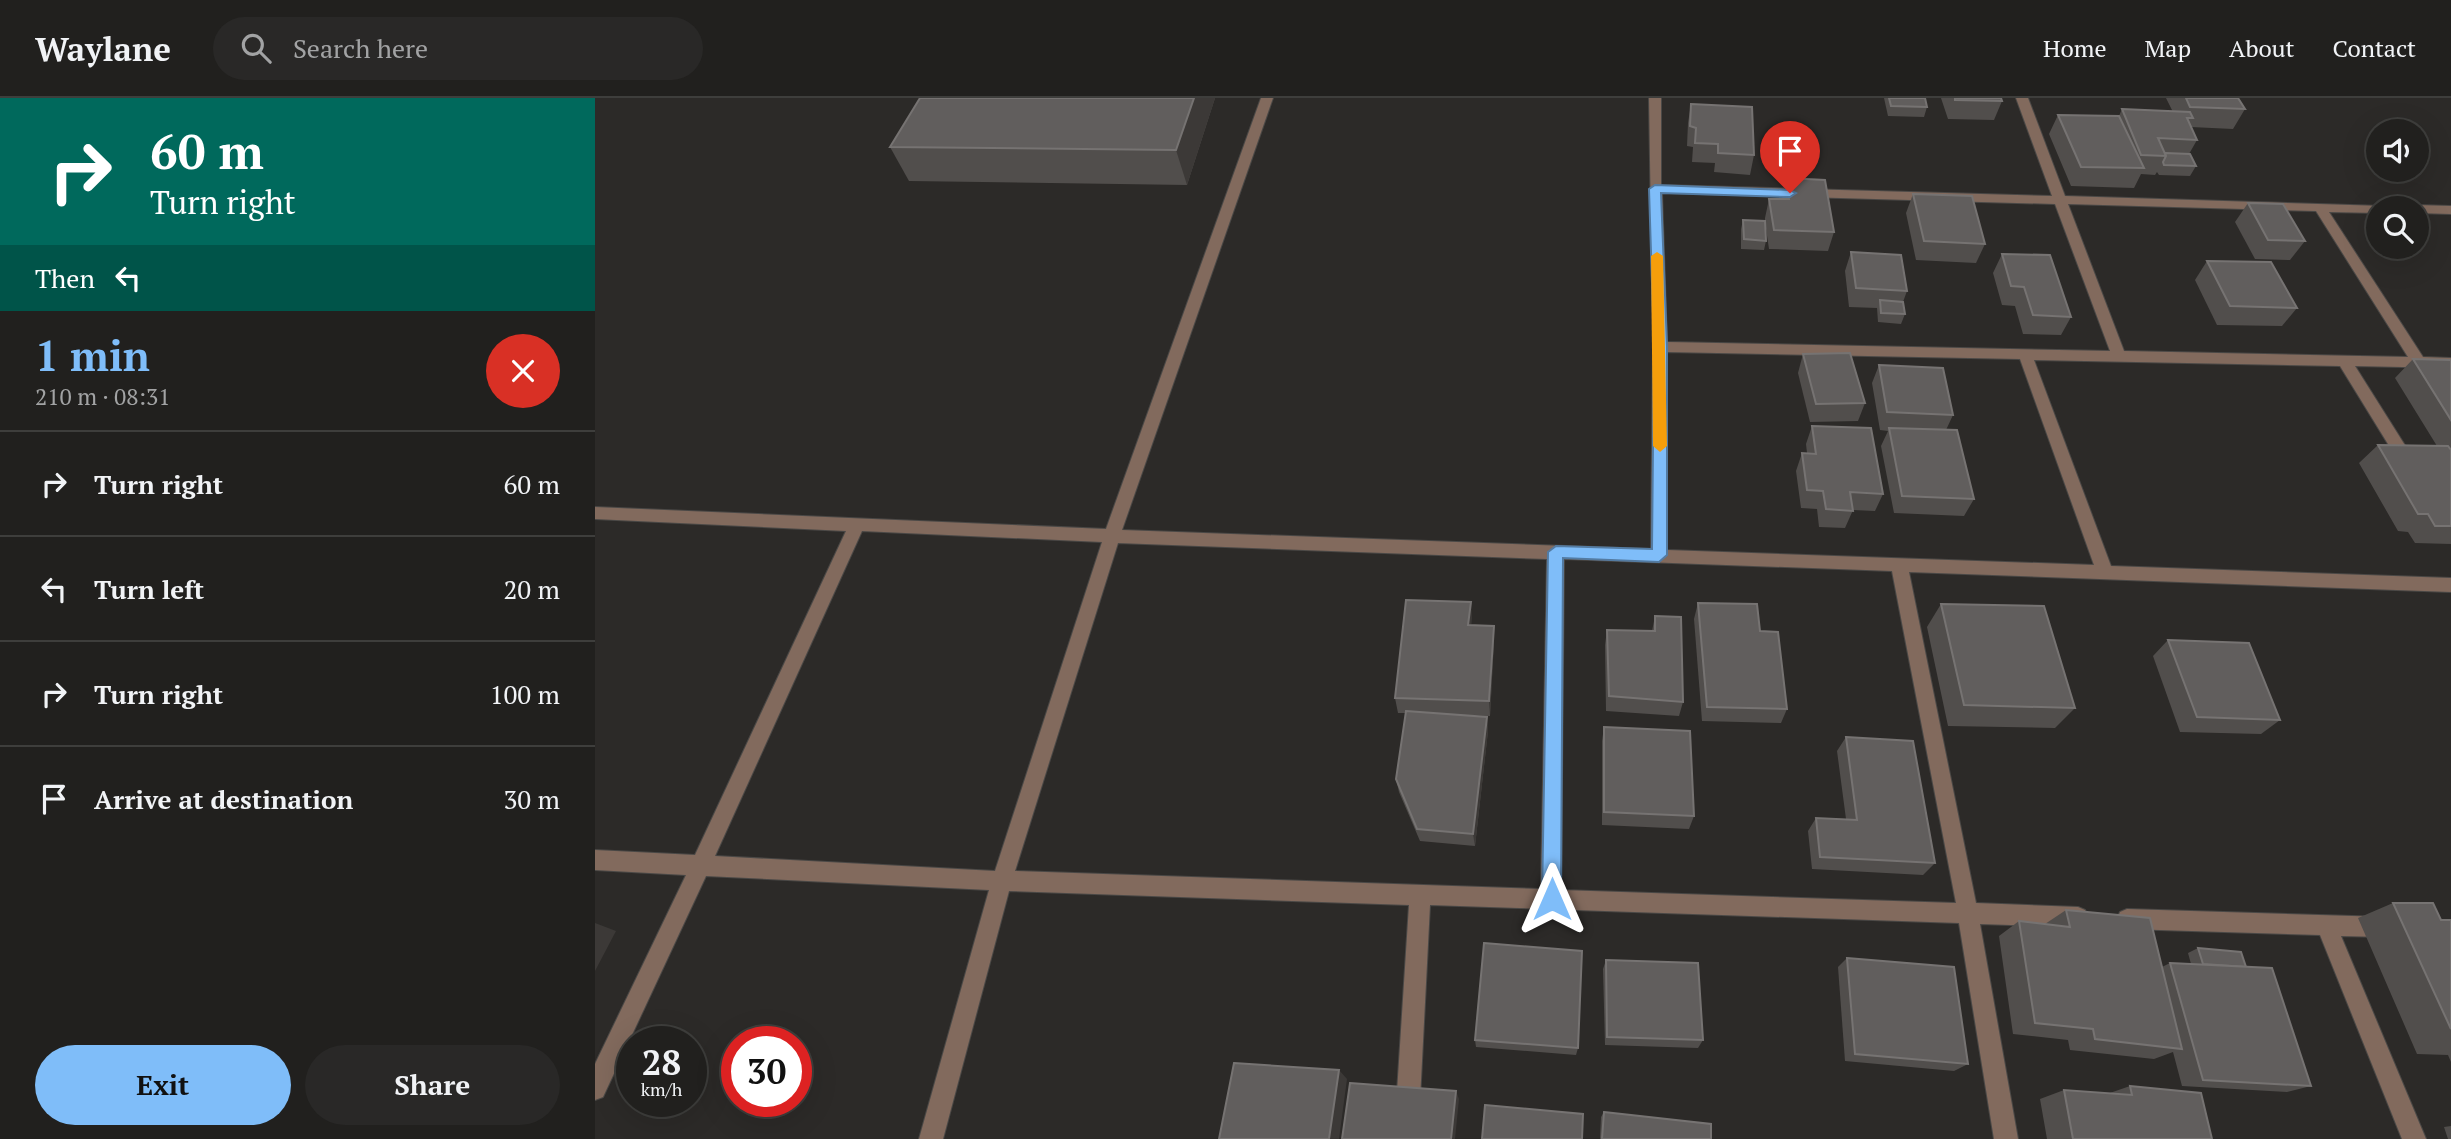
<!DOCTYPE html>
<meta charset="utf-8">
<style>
body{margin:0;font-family:"PT Serif",serif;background:#292827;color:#f1f3f6;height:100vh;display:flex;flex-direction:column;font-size:26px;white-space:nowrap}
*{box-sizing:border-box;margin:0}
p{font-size:23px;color:#a2a3a4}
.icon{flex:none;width:38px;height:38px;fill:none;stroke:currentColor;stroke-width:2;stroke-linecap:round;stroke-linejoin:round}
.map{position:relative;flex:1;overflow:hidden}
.panel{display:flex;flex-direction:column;background:#21201e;width:595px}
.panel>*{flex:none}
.guide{background:#00695c;color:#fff;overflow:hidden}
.tools{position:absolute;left:1771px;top:21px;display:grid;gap:14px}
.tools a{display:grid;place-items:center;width:63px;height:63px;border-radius:50%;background:#21201e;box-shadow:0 7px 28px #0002,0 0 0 2px #3e3e3c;font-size:35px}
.speed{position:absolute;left:21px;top:928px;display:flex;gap:14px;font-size:35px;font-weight:700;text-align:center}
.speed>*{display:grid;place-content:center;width:91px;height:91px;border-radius:50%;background:#21201e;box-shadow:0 7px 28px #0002,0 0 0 2px #3e3e3c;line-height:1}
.speed small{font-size:18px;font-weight:400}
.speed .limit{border:10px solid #d22;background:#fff;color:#111}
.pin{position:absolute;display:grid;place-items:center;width:60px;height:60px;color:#fff;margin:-72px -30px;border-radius:50% 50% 50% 0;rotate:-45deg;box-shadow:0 0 7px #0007}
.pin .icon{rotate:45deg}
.me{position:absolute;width:77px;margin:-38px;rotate:0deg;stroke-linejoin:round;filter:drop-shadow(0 0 5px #0008)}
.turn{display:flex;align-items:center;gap:24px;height:147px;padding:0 35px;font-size:32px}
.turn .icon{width:91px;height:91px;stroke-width:2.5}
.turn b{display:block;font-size:49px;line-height:60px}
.then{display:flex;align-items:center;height:66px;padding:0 35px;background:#0003;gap:14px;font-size:26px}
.round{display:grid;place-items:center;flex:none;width:74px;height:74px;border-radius:37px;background:#292827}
.headline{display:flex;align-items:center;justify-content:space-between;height:119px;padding:0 35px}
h1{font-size:42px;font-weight:700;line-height:52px;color:#7fbdf9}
.action{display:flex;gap:14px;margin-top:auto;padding:14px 35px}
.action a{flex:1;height:80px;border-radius:42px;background:#7fbdf9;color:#111;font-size:28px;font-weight:700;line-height:80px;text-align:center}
.action a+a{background:#292827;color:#f1f3f6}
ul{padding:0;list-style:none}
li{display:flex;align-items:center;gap:21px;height:105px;padding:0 35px;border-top:2px solid #3e3e3c}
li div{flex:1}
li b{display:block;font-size:26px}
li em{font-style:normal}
header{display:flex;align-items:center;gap:42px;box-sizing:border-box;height:98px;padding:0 35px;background:#21201e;border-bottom:2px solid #3e3e3c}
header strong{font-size:33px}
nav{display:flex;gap:38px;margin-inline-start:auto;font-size:24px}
.search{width:490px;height:63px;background:#292827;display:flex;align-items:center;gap:18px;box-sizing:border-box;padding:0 24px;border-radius:38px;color:#a2a3a4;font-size:26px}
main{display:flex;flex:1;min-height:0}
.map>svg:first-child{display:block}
</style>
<header>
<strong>Waylane</strong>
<div class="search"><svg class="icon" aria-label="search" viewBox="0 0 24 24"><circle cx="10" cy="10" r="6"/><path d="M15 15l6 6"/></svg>Search here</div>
<nav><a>Home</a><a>Map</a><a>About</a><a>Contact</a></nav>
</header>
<main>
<section class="panel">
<div class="guide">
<div class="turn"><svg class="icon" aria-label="right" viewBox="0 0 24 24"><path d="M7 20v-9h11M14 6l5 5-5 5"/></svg><div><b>60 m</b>Turn right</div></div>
<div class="then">Then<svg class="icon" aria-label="left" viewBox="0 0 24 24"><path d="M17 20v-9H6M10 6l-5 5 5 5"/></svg></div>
</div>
<div class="headline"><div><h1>1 min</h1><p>210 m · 08:31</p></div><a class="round" style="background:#d93025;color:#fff"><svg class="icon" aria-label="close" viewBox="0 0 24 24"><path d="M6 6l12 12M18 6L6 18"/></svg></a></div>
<ul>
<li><svg class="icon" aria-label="right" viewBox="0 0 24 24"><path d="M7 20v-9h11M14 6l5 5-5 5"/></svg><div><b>Turn right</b></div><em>60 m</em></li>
<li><svg class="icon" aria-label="left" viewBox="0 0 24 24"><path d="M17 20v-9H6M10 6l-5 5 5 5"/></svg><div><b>Turn left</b></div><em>20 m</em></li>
<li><svg class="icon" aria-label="right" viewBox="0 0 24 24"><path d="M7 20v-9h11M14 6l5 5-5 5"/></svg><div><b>Turn right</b></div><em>100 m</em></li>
<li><svg class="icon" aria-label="arrive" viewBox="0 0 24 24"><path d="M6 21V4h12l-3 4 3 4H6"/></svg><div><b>Arrive at destination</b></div><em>30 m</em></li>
</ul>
<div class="action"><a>Exit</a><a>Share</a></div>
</section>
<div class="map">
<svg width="1856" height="1041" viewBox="0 0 1856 1041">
<rect width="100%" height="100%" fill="#2c2a28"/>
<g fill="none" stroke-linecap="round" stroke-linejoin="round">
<g stroke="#4a4846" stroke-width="2">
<g id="minor">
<path d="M666 0H678L527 432 1056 451 1058 249 1054 0H1066V87L1457 98 1421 0H1433L1470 98 1788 108 1789 110H1783V115L1734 114 1828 259 1856 260V270L1760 268 1823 368 1815 374 1809 372 1745 268 1439 262 1516 468 1856 480V494L1314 474 1381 805 1483 809 1490 812 1493 819 1490 826 1483 829 1385 826 1423 1041H1399L1364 825 835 807 823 1041H799L814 807 414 793 348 1041H324L394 792 111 778 8 999 0 1002V966L91 777 0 772V752L100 757 251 433 0 421V409L511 431ZM1067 95 1460 106 1515 253 1072 244ZM1473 106 1721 113 1813 259 1529 253ZM1072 254 1425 261 1499 467 1072 452ZM267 433 507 444 400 773 120 758ZM523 445 952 461 946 791 420 773ZM969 461 1297 473 1361 805 966 792Z"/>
<path d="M1822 107 1856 108V116L1822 115V110H1816Z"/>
<path d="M1532 811 1791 819 1798 822 1801 829 1798 836 1791 839 1746 838 1831 1041H1807L1725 837 1532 831 1525 828 1522 821 1525 814Z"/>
</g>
</g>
<use href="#minor" fill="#826a5d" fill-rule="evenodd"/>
</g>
<g fill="#514e4c">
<path d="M620 0 592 87 314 83 295 49Z"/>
<path d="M1289 0H1330L1332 9 1329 19 1293 18Z"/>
<path d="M1346 0H1406L1407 3 1399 22 1353 21Z"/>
<path d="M1571 0H1643L1650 11 1638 31 1596 29 1602 42 1594 56 1601 68 1595 78 1564 77 1562 74 1560 77 1546 76 1539 90 1476 88 1454 36 1463 17 1524 18 1527 11 1578 14Z"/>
<path d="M1096 6 1159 57 1155 77 1119 74 1120 65 1097 64 1098 49 1092 48 1093 25Z"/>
<path d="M1191 80 1239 134 1233 153 1174 151 1170 124 1171 143 1169 152 1146 151V131L1148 122 1170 123V120L1174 101H1187Z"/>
<path d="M1318 96 1390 146 1381 165 1321 162 1311 115Z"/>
<path d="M1653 105 1710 143 1695 162 1660 161 1640 124Z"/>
<path d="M1256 154 1312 193 1308 204 1310 216 1306 226 1283 224 1282 210 1254 209 1250 173Z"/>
<path d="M1407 156 1476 219 1466 237 1428 236 1420 208 1407 207 1398 175Z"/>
<path d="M1612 163 1702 210 1687 228 1622 227 1600 182Z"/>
<path d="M1208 256 1270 305 1263 323 1215 324 1203 275Z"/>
<path d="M1818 261 1856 262V446L1820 445 1813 434 1803 433 1764 365 1783 347 1842 348 1800 280Z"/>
<path d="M1284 267 1358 317 1351 332 1379 401 1369 418 1299 415 1286 348 1293 333 1285 332 1277 285Z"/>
<path d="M1217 328 1288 396 1280 413 1258 412 1250 430 1224 429 1222 411 1206 410 1201 373 1207 355H1212L1211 346Z"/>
<path d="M876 504V527L899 543 895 618 861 617 892 619 893 633 880 748 825 743 804 694 801 681 811 615H803L800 600Z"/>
<path d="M1103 505 1165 533 1192 611 1186 625 1107 623 1099 521Z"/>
<path d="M1346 506 1480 610 1460 630 1353 628 1332 529Z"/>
<path d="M1060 518 1088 604 1084 618 1011 613 1010 547 1012 532 1057 533Z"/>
<path d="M1573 542 1685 622 1666 636 1585 634 1558 558Z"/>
<path d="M1009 629 1099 718 1094 731 1007 727V643Z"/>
<path d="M1251 639 1340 765 1328 777 1217 771 1213 733 1221 720 1251 721 1242 653Z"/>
<path d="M1798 805 1846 822H1856V964L1853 957 1822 956 1763 820Z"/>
<path d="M1471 812 1567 869 1575 865 1596 866 1593 855 1603 850 1651 869 1716 988 1692 994 1587 988 1578 954 1559 961 1475 952 1473 942 1418 936 1404 838 1424 823 1450 826Z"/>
<path d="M1252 860 1373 966 1359 973 1250 963 1243 869Z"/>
<path d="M1011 862 1108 942 1103 950 1010 947 1008 871Z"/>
<path d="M880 942 983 950 981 957 881 949Z"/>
<path d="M1535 988 1617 1041H1452L1445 1001 1469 992 1512 996Z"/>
<path d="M1009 1014 1116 1041H1005L1006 1019Z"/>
<path d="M1856 1028V1041H1853L1849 1029Z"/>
</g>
<g fill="#3c3937">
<path d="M599 0H620L592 87 581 52Z"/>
<path d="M876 504 877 520 875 542 873 527Z"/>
<path d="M899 528V543L895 618 894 603Z"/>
<path d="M892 619 893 633 880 748 878 736Z"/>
<path d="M0 825 21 833 0 873Z"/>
<path d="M744 972 752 981 744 1041H734Z"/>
<path d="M861 993 864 1001 860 1041H856Z"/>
</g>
<g fill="#615e5d" stroke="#767372" stroke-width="2">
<path d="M325 0H599L581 52 295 49Z"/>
<path d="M1294 0H1330L1332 9 1296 8Z"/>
<path d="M1360 0H1406L1407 3 1360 2Z"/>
<path d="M1591 0H1643L1650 11 1595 9Z"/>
<path d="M1096 6 1157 9 1159 57 1123 55V46L1100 45 1101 30 1095 28Z"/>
<path d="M1527 11 1595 14 1598 20H1592L1602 42 1563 40 1571 58 1546 57Z"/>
<path d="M1463 17 1524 18 1549 70 1486 69Z"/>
<path d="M1570 55 1595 56 1601 68 1569 67 1568 64 1571 58Z"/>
<path d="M1191 80 1230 82 1239 134 1179 132 1174 101H1194Z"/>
<path d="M1318 96 1377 98 1390 146 1329 143Z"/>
<path d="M1653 105 1688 106 1710 143 1673 142Z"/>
<path d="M1148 122 1170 123 1171 143 1149 141Z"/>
<path d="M1256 154 1306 157 1312 193 1261 190Z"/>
<path d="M1407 156 1455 157 1476 219 1438 217 1429 189 1416 188Z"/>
<path d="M1612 163 1676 164 1702 210 1635 208Z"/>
<path d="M1285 202 1308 204 1310 216 1286 215Z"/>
<path d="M1255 255 1270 305 1221 306 1208 256Z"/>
<path d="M1818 261 1856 262V322Z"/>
<path d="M1284 267 1348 270 1358 317 1292 314Z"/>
<path d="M1217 328 1276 330 1288 396 1255 394 1258 413 1231 411 1228 393 1212 392 1207 355 1221 356Z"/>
<path d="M1294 330 1362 332 1379 401 1307 398Z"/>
<path d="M1783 347 1853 348 1856 352V428H1840L1833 416H1823Z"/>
<path d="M811 502 876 504 873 527 899 528 894 603 800 600Z"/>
<path d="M1103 505 1162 506 1165 533 1183 534 1192 611 1112 609Z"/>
<path d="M1346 506 1449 508 1480 610 1369 607Z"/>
<path d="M1060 518 1086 519 1088 604 1014 598 1012 532 1060 533Z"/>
<path d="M1573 542 1654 545 1685 622 1602 619Z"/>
<path d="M811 613 892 619 878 736 822 731 801 681Z"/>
<path d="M1009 629 1095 633 1099 718 1009 714Z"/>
<path d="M1251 639 1318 643 1340 765 1225 759 1221 720 1262 722Z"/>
<path d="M1798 805H1838L1846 822H1856V931Z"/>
<path d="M1471 812 1555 820 1587 951 1500 941 1498 931 1440 925 1424 823 1475 829Z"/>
<path d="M889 845 987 853 983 950 880 942Z"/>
<path d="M1603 850 1646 854 1651 869 1608 866Z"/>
<path d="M1252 860 1359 869 1373 966 1260 956Z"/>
<path d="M1011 862 1103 865 1108 942 1012 939Z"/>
<path d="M1575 865 1677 870 1716 988 1608 982Z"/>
<path d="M639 965 744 972 734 1041H624Z"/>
<path d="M755 985 861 993 856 1041H747Z"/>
<path d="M1535 988 1606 995 1617 1041H1478L1469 992 1537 997Z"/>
<path d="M890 1007 988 1016 987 1041H887Z"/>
<path d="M1009 1014 1116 1026V1041H1007Z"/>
</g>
<path fill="#7fbdf9" stroke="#537ba2" stroke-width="2" d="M1060 87 1195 92 1201 95 1195 99 1066 95 1072 248V457L1064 464 968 460 966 801 963 808 957 810 950 808 947 801 953 454 961 448 1057 451 1059 248 1054 91Z"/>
<path fill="#f59e0b" d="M1062 154 1068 158 1072 348 1065 354 1058 348 1056 158Z"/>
</svg>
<div class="tools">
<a><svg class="icon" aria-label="sound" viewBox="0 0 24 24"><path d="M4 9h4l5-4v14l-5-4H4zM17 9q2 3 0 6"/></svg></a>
<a><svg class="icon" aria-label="search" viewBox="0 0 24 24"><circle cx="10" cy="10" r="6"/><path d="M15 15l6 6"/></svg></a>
</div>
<div class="speed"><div>28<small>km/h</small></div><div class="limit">30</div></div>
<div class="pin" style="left:1195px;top:95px;background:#d93025"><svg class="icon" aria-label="arrive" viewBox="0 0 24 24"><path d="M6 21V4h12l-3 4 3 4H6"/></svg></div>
<svg class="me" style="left:957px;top:801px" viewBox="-20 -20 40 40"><path d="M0-17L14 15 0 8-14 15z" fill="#7fbdf9" stroke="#fff" stroke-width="4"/></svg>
</div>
</main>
